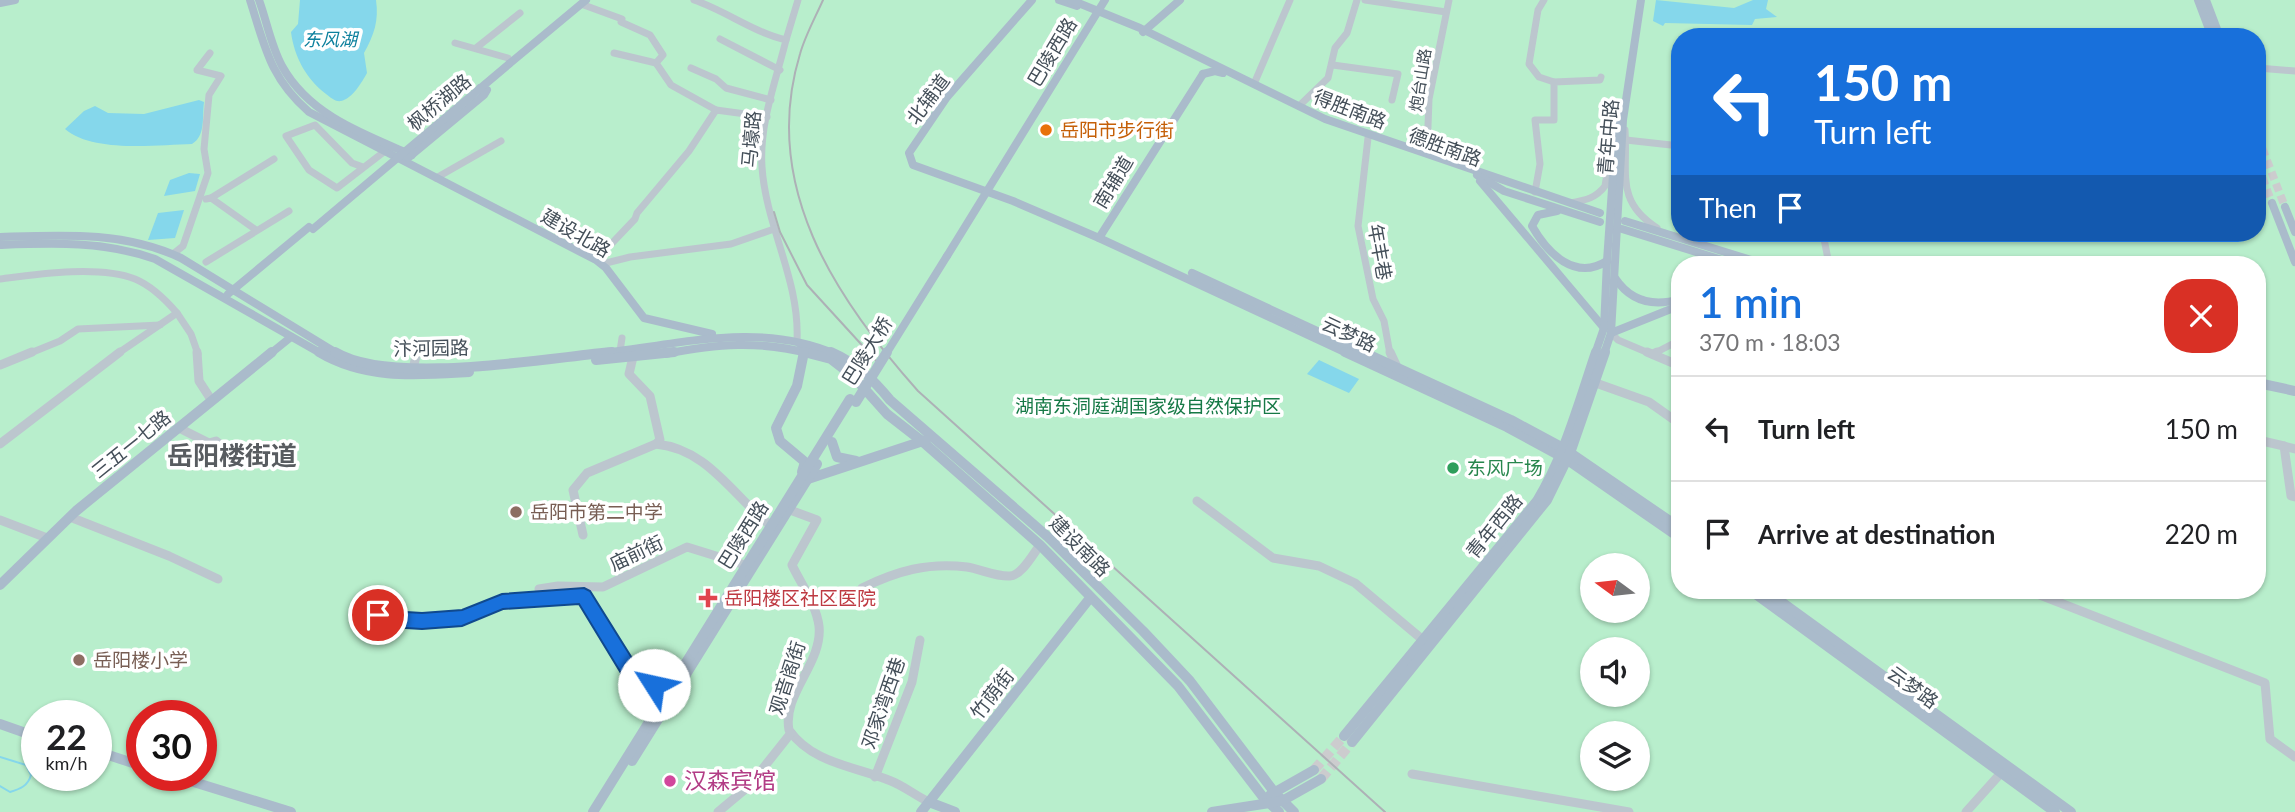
<!DOCTYPE html>
<meta charset="utf-8">
<style>
body{margin:0;font-family:Lato,"Noto Sans SC",sans-serif;background:#f6f6f6;color:#202124;height:100vh;display:flex;flex-direction:column;font-size:26px;white-space:nowrap}
*{box-sizing:border-box;margin:0}
p{font-size:23px;color:#757577}
.icon{flex:none;width:38px;height:38px;fill:none;stroke:currentColor;stroke-width:2;stroke-linecap:round;stroke-linejoin:round}
.map{position:relative;flex:1;overflow:hidden}
.side{position:absolute;left:1671px;top:256px;width:595px;height:343px;display:flex;flex-direction:column;background:#fff;border-radius:28px;box-shadow:0 2px 5px #0004}
.side>*{flex:none}
.guide{position:absolute;left:1671px;top:28px;width:595px;height:214px;border-radius:28px;box-shadow:0 2px 5px #0004;background:#1870db;color:#fff;overflow:hidden}
.needle{width:46px;rotate:285deg}
.controls{position:absolute;left:1580px;top:553px;display:grid;gap:14px}
.controls a{display:grid;place-items:center;width:70px;height:70px;border-radius:50%;background:#fff;box-shadow:0 2px 5px #0004;font-size:35px}
.speed{position:absolute;left:21px;top:700px;display:flex;gap:14px;font-size:35px;font-weight:700;text-align:center}
.speed>*{display:grid;place-content:center;width:91px;height:91px;border-radius:50%;background:#fff;box-shadow:0 2px 5px #0004;line-height:1}
.speed small{font-size:18px;font-weight:400}
.speed .limit{border:10px solid #d22;background:#fff;color:#111}
.pin{position:absolute;display:grid;place-items:center;width:60px;height:60px;color:#fff;margin:-30px;border:4px solid #fff;border-radius:50%;box-shadow:0 2px 7px #0007}
.me{position:absolute;width:77px;margin:-38px;rotate:305deg;stroke-linejoin:round;filter:drop-shadow(0 0 5px #0008)}
.turn{display:flex;align-items:center;gap:24px;height:147px;padding:0 28px;font-size:32px}
.turn .icon{width:91px;height:91px;stroke-width:2.5}
.turn b{display:block;font-size:49px;line-height:60px}
.then{display:flex;align-items:center;height:66px;padding:0 28px;background:#0003;gap:14px;font-size:26px}
.round{display:grid;place-items:center;flex:none;width:74px;height:74px;border-radius:28px;background:#f6f6f6}
.summary{display:flex;align-items:center;justify-content:space-between;height:119px;padding:0 28px}
h1{font-size:42px;font-weight:600;line-height:52px;color:#1870db}
ul{padding:0;list-style:none}
li{display:flex;align-items:center;gap:21px;height:105px;padding:0 28px;border-top:2px solid #e0e0e0}
li div{flex:1}
li b{display:block;font-size:26px}
li em{font-style:normal}
.map>svg:first-child{display:block}
</style>
<div class="map">
<svg width="2295" height="812" viewBox="0 0 2295 812">
<rect width="100%" height="100%" fill="#eeebeb"/>
<path fill="#b8eecc" fill-rule="evenodd" d="M0 0H2295V812H0ZM1680 37H2258V233H1680ZM1680 264H2258V590H1680ZM1592 565H1638V611H1592ZM1592 649H1638V695H1592ZM37 716H96V775H37ZM142 716H201V775H142ZM1592 733H1638V779H1592Z"/>
<g fill="#85d7eb">
<path d="M300 0H376C379 21 374 35 364 53L367 73C362 82 352 99 341 101 335 102 330 97 326 94 306 79 294 56 291 32L298 24Z"/>
<path d="M1656 0 1734 8 1753 0H1768L1766 9 1777 17 1755 19 1752 25 1665 23 1663 26 1653 21Z"/>
<path d="M199 100 204 102C202 116 206 136 192 144 156 145 93 153 65 129L84 111 95 106 108 113 144 114Z"/>
<path d="M189 173 200 174 195 191 164 196 170 180Z"/>
<path d="M184 210 175 238 148 240 158 213Z"/>
<path d="M1319 360 1359 379 1349 393 1307 374Z"/>
</g>
<g fill="none" stroke-linecap="round" stroke-linejoin="round">
<path stroke="#85d7eb" stroke-width="2" d="M0 757 26 765 31 775C28 786 20 789 10 792L0 786"/>
<g stroke="#ccccce" stroke-width="8" stroke-dasharray="8 4.5" stroke-linecap="butt">
<path d="M2258 137 2285 207"/>
<path d="M2258 166 2272 203"/>
</g>
<g stroke="#ccccce" stroke-width="10" stroke-dasharray="10 5" stroke-linecap="butt">
<path d="M1314 770 1344 736"/>
<path d="M1321 779 1352 742"/>
</g>
<g stroke="#bcc6ce" stroke-width="7">
<path d="M694 0C726 11 753 32 786 40 776 81 759 124 762 167 766 227 800 280 797 341"/>
<path d="M1365 0 1446 12"/>
<path d="M1544 0 1538 10 1529 64 1539 77 1554 82"/>
<path d="M581 4 622 19 621 22 650 35 663 55 656 63 671 85 716 110"/>
<path d="M720 39 780 70"/>
<path d="M786 40 798 0"/>
<path d="M455 43 508 58"/>
<path d="M476 48 520 13"/>
<path d="M614 53 656 63"/>
<path d="M1333 65 1398 74 1392 100"/>
<path d="M691 68 716 79 726 88 771 100"/>
<path d="M2258 68 2295 71"/>
<path d="M1254 84 1290 0"/>
<path d="M1299 106 1328 78 1335 48 1347 33 1357 0"/>
<path d="M1625 130C1628 173 1615 201 1657 228"/>
<path d="M1368 138 1358 226 1373 299 1384 321 1390 354"/>
<path d="M1626 140 1680 146"/>
<path d="M1427 153 1429 99 1449 0"/>
<path d="M363 167 352 163 315 125 286 136 309 170 337 188 389 148"/>
<path d="M436 178 501 141"/>
<path d="M1535 192 1540 164 1535 120H1554V82L1600 80 1601 77"/>
<path d="M211 198 274 159"/>
<path d="M206 199 211 198 256 230"/>
<path d="M1571 203C1586 200 1596 198 1605 186L1615 123"/>
<path d="M1826 233 1824 239 1829 264"/>
<path d="M173 254 183 246 208 173 204 149 209 95 221 76 197 70 210 53"/>
<path d="M596 260 635 219 637 213 689 151 716 110 767 117"/>
<path d="M206 262 289 211"/>
<path d="M602 264 630 257 731 244 774 229"/>
<path d="M0 279C38 274 99 265 135 279 152 286 165 299 177 313"/>
<path d="M1611 333 1618 340 1651 354"/>
<path d="M620 351 622 338"/>
<path d="M28 354 60 341 78 329 160 325"/>
<path d="M117 354 177 313 191 334 198 354"/>
<path d="M1653 354 1680 340"/>
</g>
<g stroke="#bcc6ce" stroke-width="9">
<path d="M197 352 199 381 212 401"/>
<path d="M1390 352 1397 367"/>
<path d="M1647 352 1680 366"/>
<path d="M1653 354 1657 352"/>
<path d="M633 357 629 374 650 396 660 440 656 444C708 449 732 495 770 525"/>
<path d="M0 365 32 352"/>
<path d="M413 369 416 356"/>
<path d="M1593 382 1649 402 1680 424"/>
<path d="M179 428 209 443"/>
<path d="M2258 440 2284 446 2291 496 2295 497"/>
<path d="M216 441 222 446 218 452 203 454 209 443Z"/>
<path d="M0 444 120 352"/>
<path d="M2284 446 2295 449"/>
<path d="M1197 501 1273 558 1319 566 1355 583 1423 640"/>
<path d="M790 510 817 520 792 565C801 584 816 604 819 626 823 663 782 694 789 730 813 764 855 766 891 781 904 786 916 796 929 802"/>
<path d="M70 517 169 556 218 579"/>
<path d="M0 520 47 538"/>
<path d="M583 535 573 490 587 473 656 444"/>
<path d="M862 588C897 571 928 562 967 567 980 569 997 577 1010 576 1022 575 1033 554 1040 545"/>
<path d="M539 589 558 586 603 587 687 547 745 565"/>
<path d="M2027 590 2265 683 2270 739 2295 757"/>
<path d="M378 615 390 619 422 621 462 618 502 601 584 596 634 677 668 690"/>
<path d="M1412 774 1629 812"/>
<path d="M875 777 912 682 920 640"/>
<path d="M718 812 749 786 791 733"/>
<path d="M1966 812 2001 773"/>
</g>
<g stroke="#aabbcb" stroke-width="8">
<path d="M250 0C265 47 270 78 309 112L596 260 606 268 644 318 712 334"/>
<path d="M259 0C267 22 271 46 282 66 309 115 363 134 412 155"/>
<path d="M1032 0 947 97 909 153 913 165 1013 201 1099 238 1349 354"/>
<path d="M1059 0 1077 6"/>
<path d="M1071 0 1140 28 1325 119 1600 213"/>
<path d="M2198 0 2212 37"/>
<path d="M2206 0 2220 37"/>
<path d="M0 3 15 0"/>
<path d="M1143 32 1180 0"/>
<path d="M509 64 586 0"/>
<path d="M1203 74 1215 71 1223 73"/>
<path d="M408 158 484 95 487 90 480 88"/>
<path d="M1477 175 1504 191 1600 222"/>
<path d="M1480 181 1604 328"/>
<path d="M2272 203 2295 262"/>
<path d="M2285 207 2295 232"/>
<path d="M1557 211 1538 215 1532 226C1548 254 1575 281 1607 261"/>
<path d="M1625 221 1764 264"/>
<path d="M1622 229 1735 264"/>
<path d="M0 237C63 235 123 231 181 258L338 354"/>
<path d="M1099 238 1203 74"/>
<path d="M0 245C54 243 104 241 155 259L322 354"/>
<path d="M947 256 1105 0"/>
<path d="M1192 273 1367 354"/>
<path d="M1615 278C1631 302 1653 307 1680 299"/>
<path d="M228 294 309 227"/>
<path d="M1611 333 1676 307"/>
<path d="M800 349 805 354"/>
<path d="M270 354 291 337"/>
<path d="M594 354C674 346 758 320 835 354"/>
<path d="M665 354C716 344 759 340 811 354"/>
<path d="M1595 354 1604 328 1607 261"/>
<path d="M1604 354 1611 333 1623 120 1641 0"/>
</g>
<g stroke="#aabbcb" stroke-width="10">
<path d="M319 352C366 380 417 375 469 372"/>
<path d="M335 352C391 386 545 358 612 352"/>
<path d="M804 352 831 359 853 376 887 414 923 442 1040 545 1178 686 1263 797 1279 812"/>
<path d="M831 352C856 363 873 379 890 400L1048 537 1143 631 1190 681 1275 793 1294 812"/>
<path d="M1345 352 1507 427 1566 459 1680 538"/>
<path d="M1363 352 1511 420 1563 448 1680 528"/>
<path d="M596 360 674 352"/>
<path d="M2258 383 2295 391"/>
<path d="M832 442 837 457 856 461"/>
<path d="M802 472 805 462 780 441 776 428 797 386 804 352"/>
<path d="M808 479 926 440"/>
<path d="M0 585 76 511 272 352"/>
<path d="M1750 590 2055 812"/>
<path d="M1765 590 2071 812"/>
<path d="M0 724 37 737"/>
<path d="M1344 736 1537 501C1565 455 1579 402 1596 352"/>
<path d="M1352 742 1547 500 1570 453 1605 352"/>
<path d="M96 751 142 766"/>
<path d="M632 761 817 464"/>
<path d="M156 775 175 781"/>
<path d="M171 775 291 812"/>
<path d="M1270 795 1314 770"/>
<path d="M929 802 955 812"/>
<path d="M593 812 850 399"/>
<path d="M921 812 1090 598"/>
<path d="M1212 812 1282 801 1321 779"/>
</g>
<g stroke="#adb1b6" stroke-width="2">
<path d="M823 0C815 18 805 36 800 54 760 185 835 298 918 391L1385 812"/>
<path d="M774 212 780 232 807 285 882 367"/>
</g>
<g stroke="#aabbcb" stroke-width="8">
<path d="M313 229 509 64"/>
<path d="M1607 261 1617 117"/>
<path d="M886 354 947 256"/>
</g>
<path stroke="#aabbcb" stroke-width="10" d="M856 402 887 352"/>
</g>
<path fill="#1870db" stroke="#10498e" stroke-width="2" d="M584 588 590 591 640 671 661 679 664 685 661 691 654 693 627 683 579 604 503 609 462 626 422 629 390 627 372 621 369 615 372 610 378 607 390 611 422 613 462 610 502 594Z"/>
<circle fill="#e8710a" stroke="#fff" stroke-width="2.5" cx="1046" cy="130" r="7"/>
<circle fill="#2e9e5b" stroke="#fff" stroke-width="2.5" cx="1453" cy="468" r="7"/>
<g fill="#8d6e63" stroke="#fff" stroke-width="2.5">
<circle cx="516" cy="512" r="7"/>
<circle cx="79" cy="660" r="7"/>
</g>
<path fill="#e0444e" stroke="#fff" stroke-width="2.5" d="M704.5 587.5h7v7h7v7h-7v7h-7v-7h-7v-7h7z"/>
<circle fill="#d1479c" stroke="#fff" stroke-width="2.5" cx="670" cy="781" r="7"/>
<g text-anchor="middle" stroke-width="7" stroke-linejoin="round" paint-order="stroke">
<g font-size="16" fill="#444f59" stroke="#fff">
<text transform="translate(1420 80) rotate(-81)" y="6">炮台山路</text>
</g>
<g font-size="18" font-style="italic" fill="#0c809d" stroke="#fff">
<text x="330" y="46">东风湖</text>
</g>
<g font-size="19" fill="#444f59" stroke="#fff">
<text transform="translate(1052 52) rotate(-59)" y="7">巴陵西路</text>
<text transform="translate(928 99) rotate(-53)" y="7">北辅道</text>
<text transform="translate(439 102) rotate(-40)" y="7">枫桥湖路</text>
<text transform="translate(1350 109) rotate(21)" y="7">得胜南路</text>
<text transform="translate(1608 137) rotate(-85)" y="7">青年中路</text>
<text transform="translate(751 139) rotate(-85)" y="7">马壕路</text>
<text transform="translate(1445 147) rotate(20)" y="7">德胜南路</text>
<text transform="translate(1113 182) rotate(-59)" y="7">南辅道</text>
<text transform="translate(576 233) rotate(30)" y="7">建设北路</text>
<text transform="translate(1380 252) rotate(80)" y="7">年丰巷</text>
<text transform="translate(1349 334) rotate(25)" y="7">云梦路</text>
<text transform="translate(431 348) rotate(-1)" y="7">汴河园路</text>
<text transform="translate(867 351) rotate(-58)" y="7">巴陵大桥</text>
<text transform="translate(131 444) rotate(-39)" y="7">三五一七路</text>
<text transform="translate(1494 526) rotate(-51)" y="7">青年西路</text>
<text transform="translate(743 535) rotate(-58)" y="7">巴陵西路</text>
<text transform="translate(1080 546) rotate(45)" y="7">建设南路</text>
<text transform="translate(636 553) rotate(-25)" y="7">庙前街</text>
<text transform="translate(787 678) rotate(-72)" y="7">观音阁街</text>
<text transform="translate(1913 687) rotate(36)" y="7">云梦路</text>
<text transform="translate(992 694) rotate(-52)" y="7">竹荫街</text>
<text transform="translate(883 703) rotate(-71)" y="7">邓家湾西巷</text>
</g>
<g font-size="19" fill="#c56008" stroke="#fff" text-anchor="start">
<text x="1060" y="137">岳阳市步行街</text>
</g>
<g font-size="19" fill="#167946" stroke="#fff">
<text x="1148" y="413">湖南东洞庭湖国家级自然保护区</text>
</g>
<g font-size="19" fill="#27864d" stroke="#fff" text-anchor="start">
<text x="1467" y="475">东风广场</text>
</g>
<g font-size="19" fill="#785e54" stroke="#fff" text-anchor="start">
<text x="530" y="519">岳阳市第二中学</text>
<text x="93" y="667">岳阳楼小学</text>
</g>
<g font-size="19" fill="#be3a42" stroke="#fff" text-anchor="start">
<text x="724" y="605">岳阳楼区社区医院</text>
</g>
<g font-size="23" fill="#b23c85" stroke="#fff" text-anchor="start">
<text x="684" y="789">汉森宾馆</text>
</g>
<g font-size="26" font-weight="bold" fill="#585c60" stroke="#fff">
<text x="232" y="465">岳阳楼街道</text>
</g>
</g>
</svg>
<div class="controls">
<a><svg class="needle" viewBox="-14 -14 28 28"><path d="M0-13l5 13h-10z" fill="#e53935"/><path d="M0 13l5-13h-10z" fill="#757577"/></svg></a>
<a><svg class="icon" aria-label="sound" viewBox="0 0 24 24"><path d="M4 9h4l5-4v14l-5-4H4zM17 9q2 3 0 6"/></svg></a>
<a><svg class="icon" aria-label="layers" viewBox="0 0 24 24"><path d="M12 4l9 5-9 5-9-5zM3 14l9 5 9-5"/></svg></a>
</div>
<div class="speed"><div>22<small>km/h</small></div><div class="limit">30</div></div>
<div class="pin" style="left:378px;top:615px;background:#d93025"><svg class="icon" aria-label="arrive" viewBox="0 0 24 24"><path d="M6 21V4h12l-3 4 3 4H6"/></svg></div>
<svg class="me" style="left:654px;top:685px" viewBox="-20 -20 40 40"><circle r="19" fill="#fff"/><path d="M0-13L10 11 0 6-10 11z" fill="#1870db"/></svg>
<div class="guide">
<div class="turn"><svg class="icon" aria-label="left" viewBox="0 0 24 24"><path d="M17 20v-9H6M10 6l-5 5 5 5"/></svg><div><b>150 m</b>Turn left</div></div>
<div class="then">Then<svg class="icon" aria-label="arrive" viewBox="0 0 24 24"><path d="M6 21V4h12l-3 4 3 4H6"/></svg></div>
</div>
<section class="side">
<div class="summary"><div><h1>1 min</h1><p>370 m · 18:03</p></div><a class="round" style="background:#d93025;color:#fff"><svg class="icon" aria-label="close" viewBox="0 0 24 24"><path d="M6 6l12 12M18 6L6 18"/></svg></a></div>
<ul>
<li><svg class="icon" aria-label="left" viewBox="0 0 24 24"><path d="M17 20v-9H6M10 6l-5 5 5 5"/></svg><div><b>Turn left</b></div><em>150 m</em></li>
<li><svg class="icon" aria-label="arrive" viewBox="0 0 24 24"><path d="M6 21V4h12l-3 4 3 4H6"/></svg><div><b>Arrive at destination</b></div><em>220 m</em></li>
</ul>
</section>
</div>
